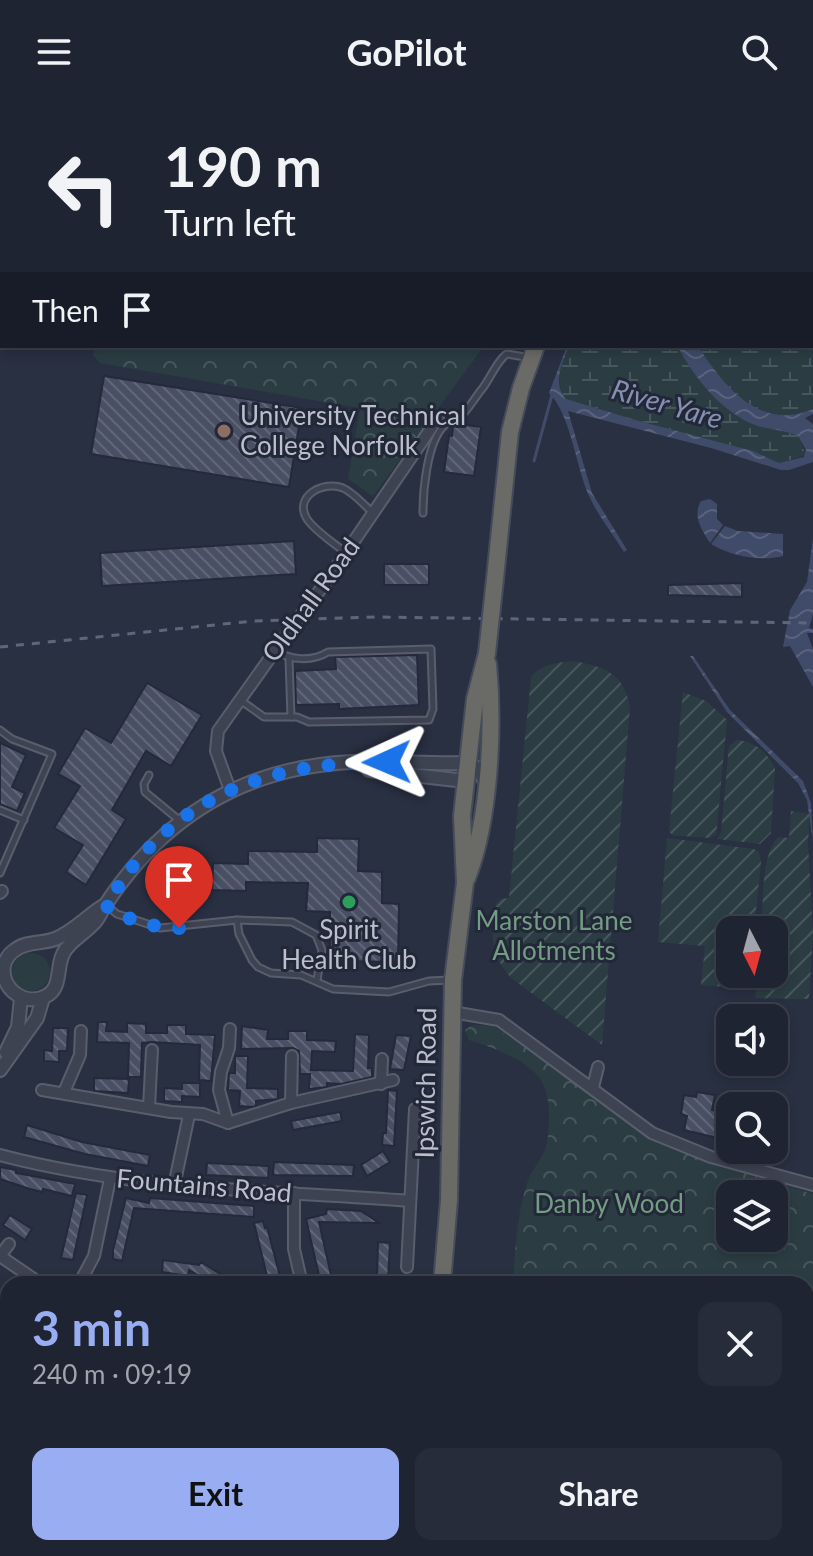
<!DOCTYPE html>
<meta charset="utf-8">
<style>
body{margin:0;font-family:Lato,sans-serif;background:#272c3a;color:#f1f3f6;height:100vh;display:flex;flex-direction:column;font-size:30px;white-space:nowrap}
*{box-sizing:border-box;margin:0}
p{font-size:26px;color:#a1a4ac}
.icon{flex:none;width:44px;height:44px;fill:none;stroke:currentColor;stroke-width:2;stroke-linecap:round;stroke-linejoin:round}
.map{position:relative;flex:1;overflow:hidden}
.side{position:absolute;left:0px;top:1172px;width:814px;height:280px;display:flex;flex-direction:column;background:#1f2432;border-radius:24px 24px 0 0;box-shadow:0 4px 12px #0003,0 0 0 2px #3c414d}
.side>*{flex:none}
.guide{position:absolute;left:0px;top:0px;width:814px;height:244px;box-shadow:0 4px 12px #0003,0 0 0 2px #3c414d;background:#1f2432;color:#f1f3f6;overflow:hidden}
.needle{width:52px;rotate:174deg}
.fabs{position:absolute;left:716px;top:812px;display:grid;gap:16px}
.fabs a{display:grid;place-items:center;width:72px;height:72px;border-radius:16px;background:#1f2432;box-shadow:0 4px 12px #0003,0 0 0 2px #3c414d;font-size:40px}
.pin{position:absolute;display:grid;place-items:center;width:68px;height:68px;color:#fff;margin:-82px -34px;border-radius:50% 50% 50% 0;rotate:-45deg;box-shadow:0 0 8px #0007}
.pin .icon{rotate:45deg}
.me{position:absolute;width:88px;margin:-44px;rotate:269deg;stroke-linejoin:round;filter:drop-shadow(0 0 6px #0008)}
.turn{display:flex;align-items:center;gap:28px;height:168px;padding:0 32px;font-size:36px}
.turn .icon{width:104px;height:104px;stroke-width:2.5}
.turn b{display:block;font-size:56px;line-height:68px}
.then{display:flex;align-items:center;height:76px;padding:0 32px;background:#0003;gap:16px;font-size:30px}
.round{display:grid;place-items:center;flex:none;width:84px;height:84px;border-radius:16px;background:#272c3a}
.headline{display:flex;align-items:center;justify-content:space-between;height:136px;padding:0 32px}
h1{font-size:48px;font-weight:700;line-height:60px;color:#99aef2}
.cta{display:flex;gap:16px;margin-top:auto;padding:16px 32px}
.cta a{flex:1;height:92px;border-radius:16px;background:#99aef2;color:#111;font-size:32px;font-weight:700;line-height:92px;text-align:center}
.cta a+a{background:#272c3a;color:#f1f3f6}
header{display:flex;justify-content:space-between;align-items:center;height:104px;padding:0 32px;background:#1f2432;font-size:36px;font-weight:700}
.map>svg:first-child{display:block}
</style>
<header><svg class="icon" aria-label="menu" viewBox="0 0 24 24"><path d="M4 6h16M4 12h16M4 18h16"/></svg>GoPilot<svg class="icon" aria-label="search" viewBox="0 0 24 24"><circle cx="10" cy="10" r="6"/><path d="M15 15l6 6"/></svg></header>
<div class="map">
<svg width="813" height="1452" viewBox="0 0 813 1452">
<defs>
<pattern id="forest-crowns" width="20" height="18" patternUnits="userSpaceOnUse" patternTransform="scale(2)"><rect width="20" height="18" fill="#2b3d43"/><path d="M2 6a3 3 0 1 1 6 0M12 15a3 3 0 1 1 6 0" fill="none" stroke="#48575d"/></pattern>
<pattern id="wetland-marsh" width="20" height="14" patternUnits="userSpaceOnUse" patternTransform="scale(2)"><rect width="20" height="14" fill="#2b3d43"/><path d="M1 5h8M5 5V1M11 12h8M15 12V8" fill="none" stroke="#48575d"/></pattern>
<pattern id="garden-furrows" width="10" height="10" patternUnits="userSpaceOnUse" patternTransform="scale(2)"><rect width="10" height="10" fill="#2b3d43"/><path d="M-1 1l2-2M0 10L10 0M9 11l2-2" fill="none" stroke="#48575d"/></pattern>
<pattern id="water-waves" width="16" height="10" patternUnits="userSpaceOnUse" patternTransform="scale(2)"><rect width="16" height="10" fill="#404b6a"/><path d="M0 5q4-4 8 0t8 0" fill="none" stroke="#5a637e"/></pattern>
<pattern id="building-back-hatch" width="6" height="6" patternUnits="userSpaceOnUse" patternTransform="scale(2)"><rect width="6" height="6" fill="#495064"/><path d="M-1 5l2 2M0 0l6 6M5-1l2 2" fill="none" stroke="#616779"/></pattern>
</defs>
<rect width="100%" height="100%" fill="#293042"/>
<g fill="#2b3d43">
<circle cx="31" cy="868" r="19"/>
<path d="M514 1444H750L753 1452H513Z"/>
</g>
<g fill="url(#forest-crowns)" fill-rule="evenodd">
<path d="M94 242H484L373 392 348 375 360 304 100 259 93 251Z"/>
<path d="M472 921 493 922 557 964 603 1001 658 1038 717 1061 813 1090V1452H753L750 1444H806V1180H513C515 1147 517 1108 528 1077 533 1063 544 1054 547 1039 550 1022 551 993 542 978 530 956 491 943 469 936L465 926ZM730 1090H774V1134H730Z"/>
</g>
<g fill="url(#wetland-marsh)">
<path d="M812 163 813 305C760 328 724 282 698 242H812Z"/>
<path d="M569 242H677C695 274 720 307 756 321 769 326 785 326 798 332L806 351 779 359 753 347 639 317 566 295C553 277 562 261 569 242Z"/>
</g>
<g fill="url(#garden-furrows)">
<path d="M572 557C604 562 624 569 630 603L602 941 511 874C489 848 491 832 496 800L500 795 509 794 531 573C541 560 557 559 572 557Z"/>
<path d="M683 588 706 597 727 616 717 723 716 731 709 734 672 731 669 727Z"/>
<path d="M737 636C755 638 768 648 775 665L771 729 760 740 717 735 721 728 729 642Z"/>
<path d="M791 707 810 710 808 739 813 831 809 895 755 894 757 870H774V826H761C764 800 760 753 778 733L789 734Z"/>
<path d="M667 734 754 745 759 748 761 758 754 826H730V870H750L749 885 701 881 705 842 658 838Z"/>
</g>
<g fill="url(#water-waves)">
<path d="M567 242H569C562 261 552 278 566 295L639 317 753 347 779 359 804 353 806 346 798 332C785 326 769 326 755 321 720 307 695 274 677 242H698C724 282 760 328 813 305V310L805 314 813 320V358L789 366H781L711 344 568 307 592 389 627 446 624 448C613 430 599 413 590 394 576 365 571 310 549 289Z"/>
<path d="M710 395 717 400V415L723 421 710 439C702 426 692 412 701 397Z"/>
<path d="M725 422 738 427 783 430V452C761 458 731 452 711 440Z"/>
<path d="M813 434V510L809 524 813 525V529H807L813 545V583L790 542 783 543 790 506 807 478Z"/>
<path d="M690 552H693L730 606 803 677 811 699 813 739 807 696 798 679 727 608Z"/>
</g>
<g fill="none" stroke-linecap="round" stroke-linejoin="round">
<g stroke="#404b6a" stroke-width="3">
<path d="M436 0 437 2"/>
<path d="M566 2 567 0"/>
<path d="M706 2 708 0"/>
<path d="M534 357 552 291"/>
</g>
</g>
<g fill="url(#building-back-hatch)" stroke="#242a3a" stroke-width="2">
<path d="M104 272 302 304 289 383 91 350Z"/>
<path d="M459 320 481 323 474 372 444 368 449 331 452 332 453 322Z"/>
<path d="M294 437 296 470 102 482 100 449Z"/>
<rect x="384" y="460" width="45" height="21"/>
<path d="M742 479V493L668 491V481Z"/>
<path d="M417 551 419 601 339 605V600L296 601 295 567 336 565 335 553Z"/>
<path d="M147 579 202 611 171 662 146 647 112 706 126 715 86 781 66 768 83 741 54 724 80 682 58 670 85 624 111 639Z"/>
<path d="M0 639 26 651 12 683 25 689 17 707 0 700Z"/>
<path d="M317 734 359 735 358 767 382 768V799L399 800 398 858 330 857V808L306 807 308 779 246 778V787L212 786 213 759 248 760V747L317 748Z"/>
<path d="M98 918H107L106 927 127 928V919L146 920V929H167V921H186V930L215 931 211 977 199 976 200 941 152 938 142 939 141 973H128L129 939 97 938Z"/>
<path d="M242 922 268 926 267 935H288V927H307V936L336 937 335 948 312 947 311 966 353 967 355 930 369 931 368 964H372V973L341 980 327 979V983L309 985 310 970H300L299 947 293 944 241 945Z"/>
<path d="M53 924H68L67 947H59V958L44 957V946L52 947Z"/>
<path d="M396 931 411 932 404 966 390 965Z"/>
<path d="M235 952H248L247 984 278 985V995L256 997V1002L253 1003 239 1002 240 987 228 986 229 969H235Z"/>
<path d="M94 974 129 975 128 989 94 987Z"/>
<path d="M182 979H200V993L182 992V998L164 997V984L182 985Z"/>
<path d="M388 986 397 987 394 1042 382 1041 383 1029H386Z"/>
<path d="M697 988 715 991 712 1006 730 1010V1037L684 1026 687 1012 681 1010 684 991 696 993Z"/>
<path d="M340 1008 342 1017 293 1026 291 1017Z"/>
<path d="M27 1021 82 1038 150 1051 148 1062 85 1050 24 1033Z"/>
<path d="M383 1047 390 1058 367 1072 361 1061Z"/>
<path d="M274 1058 354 1061 353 1072 273 1071Z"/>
<path d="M207 1059 269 1062 268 1074 206 1071Z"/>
<path d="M0 1063 16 1066V1069L75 1080 72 1092 43 1085 42 1088 30 1085 0 1075Z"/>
<path d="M76 1089 87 1091 73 1156 61 1154Z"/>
<path d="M126 1094 149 1099 150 1094 254 1102V1113L134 1104 122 1157 113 1155V1146Z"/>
<path d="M327 1105 361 1107 379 1119 319 1118 333 1180H321L306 1115 326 1110Z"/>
<path d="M10 1111 32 1125 25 1136 3 1121Z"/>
<path d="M263 1117 265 1124 267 1123 282 1180H269L254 1119Z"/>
<path d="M378 1138 390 1139 388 1176 377 1175Z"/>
<path d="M163 1156 199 1161 201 1158 222 1171 216 1180H213L189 1166 188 1172 162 1168Z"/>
</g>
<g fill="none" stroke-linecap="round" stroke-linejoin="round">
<g stroke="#595e6d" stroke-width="9">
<g id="service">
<path d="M423 409C423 386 427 342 442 324 448 317 451 318 458 314 467 309 475 293 482 285 490 275 498 255 507 250L531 254"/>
<path d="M346 449C334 439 316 428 307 415 293 392 324 376 343 384 354 389 364 401 373 409"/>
<path d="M289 555 291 613"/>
<path d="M240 596 264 613H297L309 618 429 616 433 605 431 545 328 548C312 558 291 556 275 547"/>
<path d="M0 626 12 635 52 650 0 769"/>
<path d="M149 671 144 680 145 688 179 716"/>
<path d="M0 706 24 716"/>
<path d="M106 801 117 810 160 824 237 816 292 818 316 831 322 846 317 876"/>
<path d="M237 816 239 830 252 856 258 863 271 869 301 871 333 885 389 888 429 877 450 876"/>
<path d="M0 1313 8 1315"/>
<path d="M457 1452V1444"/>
</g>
</g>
<g stroke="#595e6d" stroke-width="14">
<g id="minor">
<path d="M326 478 438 314"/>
<path d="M230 686 216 647 218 627 289 527"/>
<path d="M0 789 2 787"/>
<path d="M452 908 499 916 652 1029 711 1053 813 1081"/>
<path d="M381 980 382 955"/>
<path d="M593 983 598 963"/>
<path d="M42 986 171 1008 203 1010 228 1019 291 999 393 976"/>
<path d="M64 988 80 951 81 927"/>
<path d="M291 999 292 952"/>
<path d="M149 1003 152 946"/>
<path d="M228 1019 219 986 221 968 229 944 230 925"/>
<path d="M0 1051C137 1087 270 1086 410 1097"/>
<path d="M174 1082 189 1011"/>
<path d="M294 1089V1145L302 1180"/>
<path d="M0 1152 41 1180"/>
<path d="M0 1152 9 1140"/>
<path d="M407 1163 415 1005"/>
<path d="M79 1180 94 1152 110 1075"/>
<path d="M0 1296 8 1284"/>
<path d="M92 1452 93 1444"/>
<path d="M198 1452V1444"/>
<path d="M311 1452V1444"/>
</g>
</g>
<g stroke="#595e6d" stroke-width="16">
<g id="tertiary">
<path d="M369 666 465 677"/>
<path d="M105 801C88 811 73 828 55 835 42 840 26 837 15 846 10 849 6 855 4 861 0 885 25 903 46 892 62 884 56 864 63 850 68 838 84 830 93 820 99 815 101 807 106 800 164 712 246 663 352 658 390 657 428 660 467 659L477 664 486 679"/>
<path d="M6 948 18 923 21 894"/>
<path d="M0 966 37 914 43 894"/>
</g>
</g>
<g stroke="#595e6d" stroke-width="18">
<path id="secondary" d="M684 2 686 0"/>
</g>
<g stroke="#454b5a" stroke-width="20">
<g id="trunk">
<path d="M622 2 623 0"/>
<path d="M495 475 510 328 521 284 536 242"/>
<path d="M467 774C490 716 494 622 488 560"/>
<path d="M442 1180 449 1096 453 876 465 779 462 712 475 595 487 549"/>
<path d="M426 1452V1444"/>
</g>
</g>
<use href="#service" stroke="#3e4352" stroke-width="5"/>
<use href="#minor" stroke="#3e4352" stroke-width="10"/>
<use href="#tertiary" stroke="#3e4352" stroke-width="12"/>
<use href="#secondary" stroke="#4c5165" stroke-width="14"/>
<use href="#trunk" stroke="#6a6a66" stroke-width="16"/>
<path stroke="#606679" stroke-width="3" stroke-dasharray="8 8" stroke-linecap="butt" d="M0 543 253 517 376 513 813 519"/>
<g stroke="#595e6d" stroke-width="14" stroke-linecap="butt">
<path id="minor-bridge" d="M289 527 326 478"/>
</g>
<g stroke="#454b5a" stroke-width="20" stroke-linecap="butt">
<path id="trunk-bridge" d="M487 549 495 475"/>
</g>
<use href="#minor-bridge" stroke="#3e4352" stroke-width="10"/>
<use href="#trunk-bridge" stroke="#6a6a66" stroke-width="16"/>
</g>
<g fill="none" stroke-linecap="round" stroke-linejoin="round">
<path stroke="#1a73e8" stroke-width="14" stroke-dasharray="0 25.2" d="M179 824C153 824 126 816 105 801 115 788 124 774 134 761 200 680 287 659 387 658"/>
</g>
<circle fill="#8d6e63" stroke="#222838" stroke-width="3" cx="224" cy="327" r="8"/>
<circle fill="#2e9e5b" stroke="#222838" stroke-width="3" cx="349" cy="798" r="8"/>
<g text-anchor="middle" stroke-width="6" stroke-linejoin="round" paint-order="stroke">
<g font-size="26" fill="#bbbfcc" stroke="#222838" text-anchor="start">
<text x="240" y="321">University Technical<tspan x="240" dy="30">College Norfolk</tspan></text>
<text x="349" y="835" text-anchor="middle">Spirit<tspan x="349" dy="30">Health Club</tspan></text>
</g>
<g font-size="26" fill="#bbbfcc" stroke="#222838">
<text transform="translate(311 496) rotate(-54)" y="9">Oldhall Road</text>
<text transform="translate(426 979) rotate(-89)" y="9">Ipswich Road</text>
<text transform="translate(204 1082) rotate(5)" y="9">Fountains Road</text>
</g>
<g font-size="26" fill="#749b83" stroke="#222838">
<text x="554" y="826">Marston Lane<tspan x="554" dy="30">Allotments</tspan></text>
<text x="609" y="1109">Danby Wood</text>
</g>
<g font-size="28" font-style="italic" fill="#8590b1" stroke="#222838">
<text transform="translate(667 300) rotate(16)" y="10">River Yare</text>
</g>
</g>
</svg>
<div class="fabs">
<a><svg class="needle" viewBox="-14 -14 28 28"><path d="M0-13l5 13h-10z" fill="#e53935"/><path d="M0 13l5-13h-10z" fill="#a1a4ac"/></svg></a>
<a><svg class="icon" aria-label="sound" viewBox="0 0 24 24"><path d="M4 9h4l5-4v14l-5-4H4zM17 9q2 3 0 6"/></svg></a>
<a><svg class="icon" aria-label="search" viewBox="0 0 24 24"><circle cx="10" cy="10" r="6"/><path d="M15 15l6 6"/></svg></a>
<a><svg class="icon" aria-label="layers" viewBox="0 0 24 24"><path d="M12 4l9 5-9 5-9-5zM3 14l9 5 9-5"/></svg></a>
</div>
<div class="pin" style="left:179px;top:824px;background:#d93025"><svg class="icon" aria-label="arrive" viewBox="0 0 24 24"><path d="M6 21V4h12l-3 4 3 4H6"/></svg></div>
<svg class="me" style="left:387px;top:658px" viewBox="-20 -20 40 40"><path d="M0-17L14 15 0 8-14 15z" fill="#1a73e8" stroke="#fff" stroke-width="4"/></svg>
<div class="guide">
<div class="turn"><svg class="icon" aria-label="left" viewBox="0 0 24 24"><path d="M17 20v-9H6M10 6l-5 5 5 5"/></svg><div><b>190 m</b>Turn left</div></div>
<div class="then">Then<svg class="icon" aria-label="arrive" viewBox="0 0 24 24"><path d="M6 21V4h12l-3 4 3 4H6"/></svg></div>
</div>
<section class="side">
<div class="headline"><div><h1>3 min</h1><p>240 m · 09:19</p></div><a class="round"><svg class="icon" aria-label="close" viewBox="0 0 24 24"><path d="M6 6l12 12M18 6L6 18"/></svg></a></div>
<div class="cta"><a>Exit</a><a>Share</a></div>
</section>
</div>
